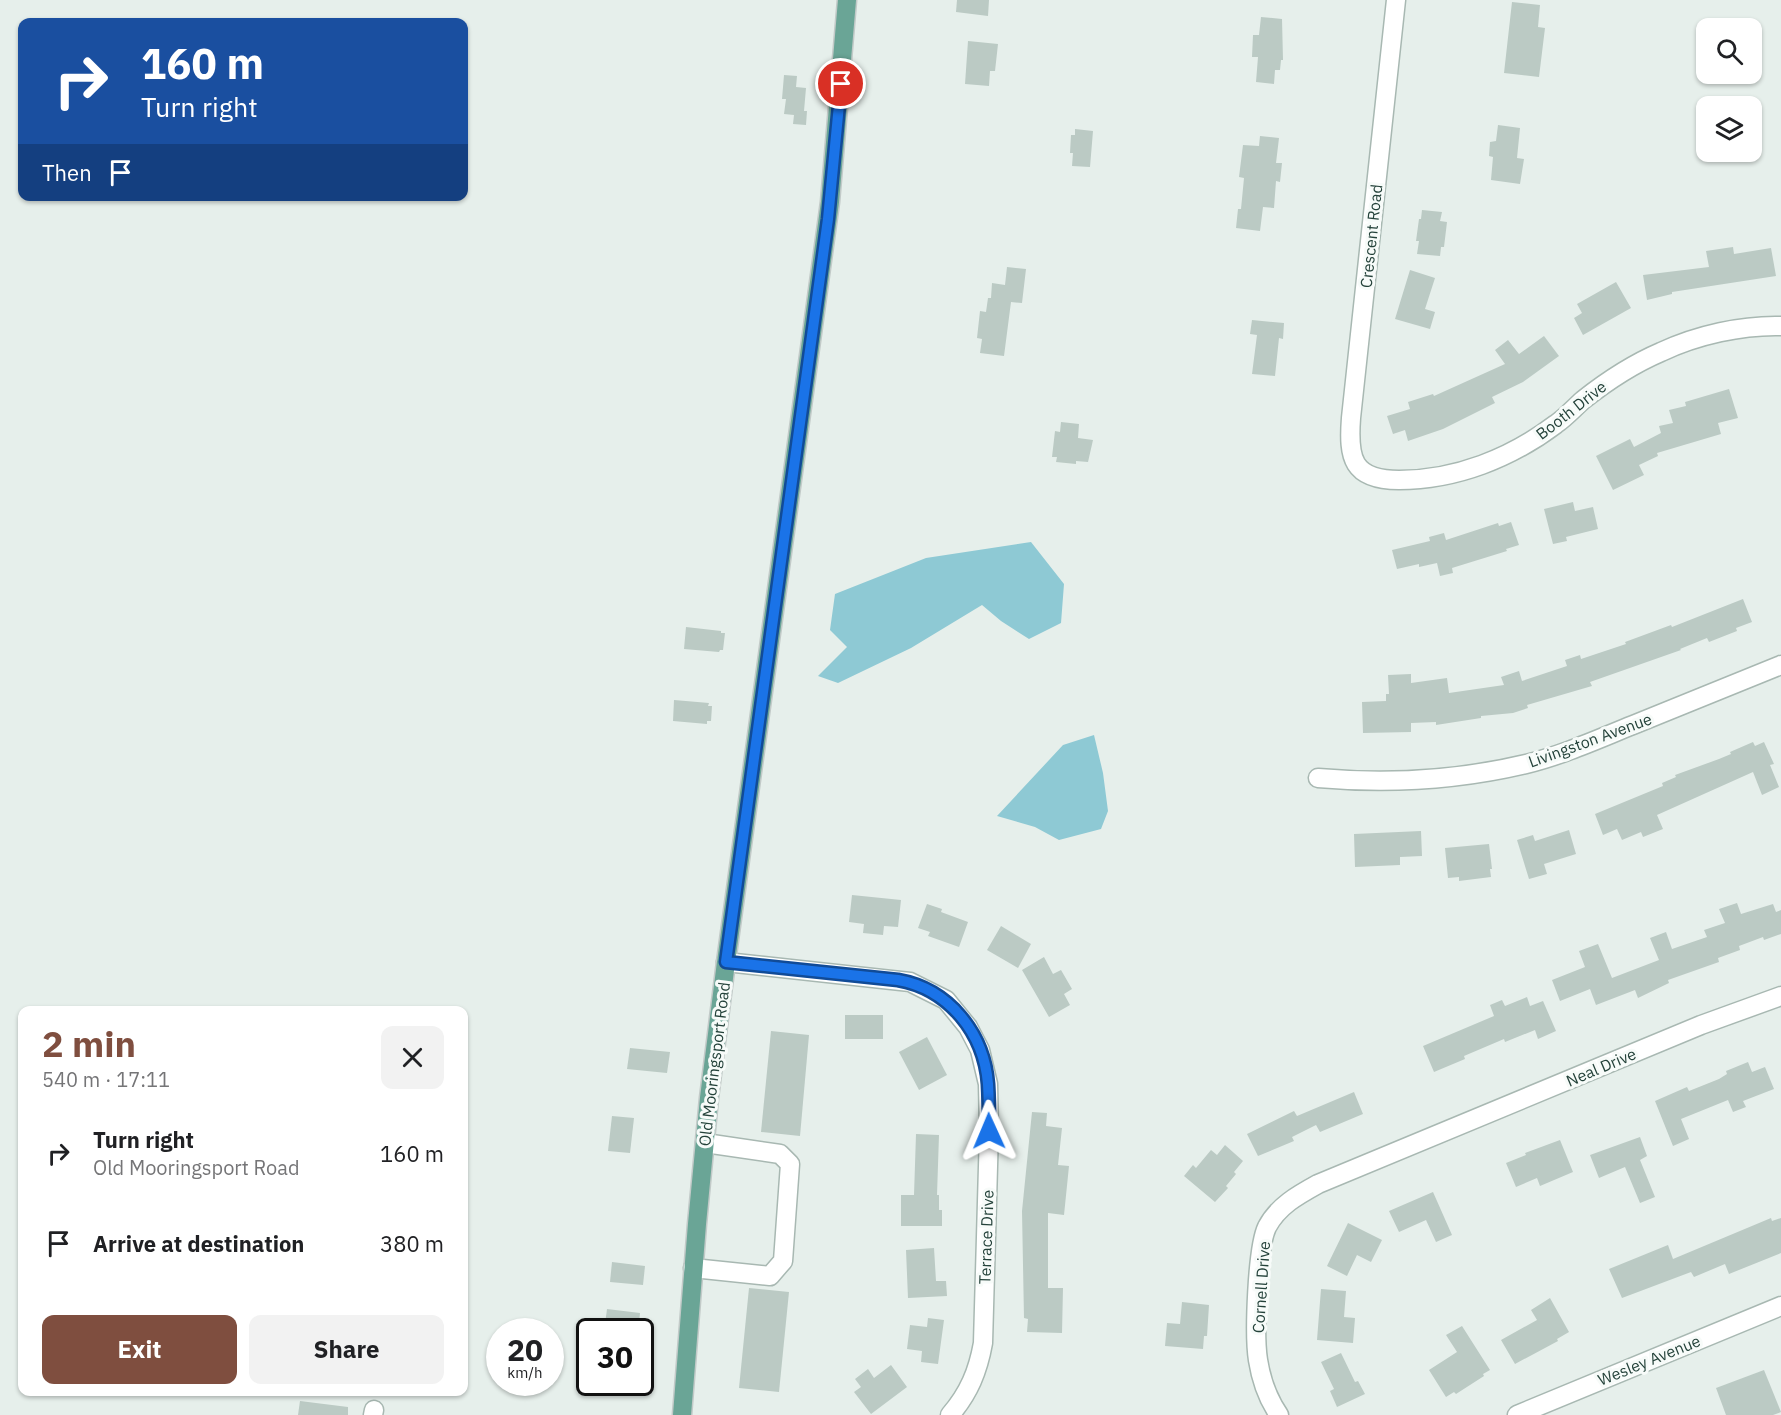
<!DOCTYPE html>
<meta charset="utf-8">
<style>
body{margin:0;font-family:"IBM Plex Sans",sans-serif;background:#f2f2f2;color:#202124;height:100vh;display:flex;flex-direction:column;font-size:22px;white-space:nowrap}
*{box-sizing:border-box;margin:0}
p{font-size:20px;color:#757577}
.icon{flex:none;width:33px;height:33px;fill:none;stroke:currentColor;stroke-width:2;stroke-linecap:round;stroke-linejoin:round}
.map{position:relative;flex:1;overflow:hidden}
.side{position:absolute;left:18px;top:1006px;width:450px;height:390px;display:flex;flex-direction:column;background:#fff;border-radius:12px;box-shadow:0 2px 4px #0004}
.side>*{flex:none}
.top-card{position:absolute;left:18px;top:18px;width:450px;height:183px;border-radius:12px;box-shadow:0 2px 4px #0004;background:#1a4fa0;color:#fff;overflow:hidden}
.fabs{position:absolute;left:1696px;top:18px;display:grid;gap:12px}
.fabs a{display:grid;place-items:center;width:66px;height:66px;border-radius:12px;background:#fff;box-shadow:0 2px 4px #0004;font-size:30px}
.speed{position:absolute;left:486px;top:1318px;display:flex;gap:12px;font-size:30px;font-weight:700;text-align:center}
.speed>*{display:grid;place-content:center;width:78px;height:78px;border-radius:50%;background:#fff;box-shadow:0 2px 4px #0004;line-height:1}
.speed small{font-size:15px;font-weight:400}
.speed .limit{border:3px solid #111;border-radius:9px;background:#fff;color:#111}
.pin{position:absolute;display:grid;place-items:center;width:51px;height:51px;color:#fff;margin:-26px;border:3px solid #fff;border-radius:50%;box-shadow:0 2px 6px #0007}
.me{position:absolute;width:66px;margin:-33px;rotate:359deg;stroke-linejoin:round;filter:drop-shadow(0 0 4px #0008)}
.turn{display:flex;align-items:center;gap:21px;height:126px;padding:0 24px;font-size:27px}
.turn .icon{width:78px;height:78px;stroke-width:2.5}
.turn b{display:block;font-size:42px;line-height:51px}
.then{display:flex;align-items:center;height:57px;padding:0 24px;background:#0003;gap:12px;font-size:22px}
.round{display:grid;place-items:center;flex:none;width:63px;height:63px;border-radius:12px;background:#f2f2f2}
.overview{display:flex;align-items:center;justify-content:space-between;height:102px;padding:0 24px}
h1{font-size:36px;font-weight:700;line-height:45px;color:#7f4e3f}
.primary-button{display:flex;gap:12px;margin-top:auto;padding:12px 24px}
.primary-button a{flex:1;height:69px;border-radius:12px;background:#7f4e3f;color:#fff;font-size:24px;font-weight:700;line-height:69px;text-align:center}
.primary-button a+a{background:#f2f2f2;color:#202124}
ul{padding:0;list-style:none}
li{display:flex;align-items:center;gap:18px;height:90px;padding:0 24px}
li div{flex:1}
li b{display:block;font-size:22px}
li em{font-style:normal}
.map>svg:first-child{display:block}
</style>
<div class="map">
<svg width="1781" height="1415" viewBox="0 0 1781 1415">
<rect width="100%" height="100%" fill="#e6efeb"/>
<g fill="#8ec9d4">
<path d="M1031 542 1064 584 1061 623 1029 639 1001 621 982 605 911 648 838 683 818 676 847 647 830 630 835 594 926 558Z"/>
<path d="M1094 735 1103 773 1108 811 1101 829 1059 840 1035 827 997 816 1063 745Z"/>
</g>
<g fill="#bbcac4">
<path d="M957 0H989L988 16 956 12Z"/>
<path d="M1512 2 1540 5 1538 27 1545 28 1539 77 1504 73Z"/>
<path d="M1261 17 1282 19 1283 60H1281L1280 70H1275L1274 84 1256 82 1258 57H1252L1253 35H1259Z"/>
<path d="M968 41 998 44 995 71H990L989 86 965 84Z"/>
<path d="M784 75 797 76 796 87 806 88 804 111H807L806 125 793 124 794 115 784 114 786 99H782Z"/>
<path d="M1498 125 1520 128 1517 158 1524 159 1520 184 1491 180 1493 157 1489 156 1490 142 1496 141Z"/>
<path d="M1075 129 1093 131 1090 167 1072 166 1073 153H1070L1071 135H1075Z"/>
<path d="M1260 136 1279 138 1276 163H1282L1280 182 1276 181 1274 208 1263 207 1260 231 1236 228 1238 209H1241L1244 178 1239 177 1243 145 1259 146Z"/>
<path d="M1422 210 1442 212 1440 221 1447 222 1444 247H1441L1440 256 1417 254 1419 241H1416L1419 219H1421Z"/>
<path d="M1733 247 1734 254 1771 248 1776 276 1672 292V294L1647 300 1643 275 1709 267 1706 251Z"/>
<path d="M1007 267 1026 269 1022 303 1011 302 1004 356 980 353 982 339 977 338 980 311 986 312 988 298H991L992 283 1005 285Z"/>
<path d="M1410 270 1435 278 1425 309 1435 312 1430 329 1395 319Z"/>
<path d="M1616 282 1631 308 1583 335 1574 318 1582 313 1577 304Z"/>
<path d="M1252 320 1284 323 1283 339 1279 338 1275 376 1252 374 1257 335 1250 334Z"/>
<path d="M1544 336 1559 356 1523 382 1492 397 1495 403 1443 429 1408 441 1405 430 1393 434 1387 416 1410 409 1408 402 1433 394 1434 396 1505 364 1495 350 1508 340 1519 354Z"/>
<path d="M1729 389 1738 418 1718 423 1721 434 1657 453 1658 456 1639 465 1644 475 1613 490 1596 456 1630 439 1634 447 1661 433 1659 426 1673 423 1669 410 1686 406 1685 402Z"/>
<path d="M1061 422 1079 424 1078 438 1093 440 1088 462 1076 461V464L1056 462 1057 457H1052L1055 431 1060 432Z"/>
<path d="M1573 502 1575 511 1593 507 1598 529 1566 537 1567 541 1553 544 1544 509Z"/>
<path d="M1511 522 1519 545 1506 549 1507 551 1452 568 1453 573 1440 576 1437 563 1419 567V564L1397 569 1392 550 1430 541 1429 537 1444 533 1446 540 1498 523 1499 526Z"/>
<path d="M1743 599 1752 622 1736 628 1737 631 1709 642 1707 638 1680 649 1681 650 1590 682 1592 686 1527 705 1528 708 1513 713 1481 716V718L1436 725V722L1411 723V732L1363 733 1362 702 1386 701V694H1389L1388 675 1411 674V683L1447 678 1449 693 1504 685 1501 677 1519 671 1522 681 1567 666 1565 660 1580 655 1581 659 1626 644 1625 642 1671 625 1672 627Z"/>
<path d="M686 627 721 631V633H725L723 650H720L719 652 684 649Z"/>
<path d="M674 700 709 703 708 706H712L711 721H707V724L673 721Z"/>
<path d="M1753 742 1755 746 1764 742 1774 764 1770 765 1779 787 1762 795 1753 772 1657 815 1663 829 1643 837 1641 832 1622 840 1617 829 1603 835 1595 814 1663 786 1662 783 1676 777 1675 775 1719 759 1731 754 1730 752Z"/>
<path d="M1569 830 1576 854 1544 864 1547 874 1529 879 1517 840 1533 835 1535 841Z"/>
<path d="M1421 831 1422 856 1400 857V865L1355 867 1354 834Z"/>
<path d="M1489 844 1492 869H1490L1491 877 1459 881V877L1448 878 1445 848Z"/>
<path d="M852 895 901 900 898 927 884 926 883 935 863 933 864 924 849 922Z"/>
<path d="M1737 903 1741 914 1773 904 1776 912 1781 910V934L1764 940 1763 937 1739 946 1740 950 1718 958 1719 962 1668 980 1669 983 1638 998 1635 990 1596 1005 1590 989 1560 1001 1552 980 1585 967 1579 951 1598 944 1612 978 1659 960 1650 938 1666 932 1672 949 1707 937 1704 930 1725 923 1719 909Z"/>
<path d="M927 904 942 909 941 912 968 922 959 947 928 936 930 932 918 928Z"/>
<path d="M1001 926 1031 944 1018 968 987 950Z"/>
<path d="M1044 957 1053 974 1061 970 1072 989 1064 994 1070 1005 1049 1017 1022 970Z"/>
<path d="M1527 997 1530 1006 1543 1001 1556 1031 1538 1039 1535 1030 1505 1042 1504 1039 1464 1056 1465 1059 1434 1072 1423 1046 1494 1016 1490 1005 1502 1000 1505 1006Z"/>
<rect x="845" y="1015" width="38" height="24"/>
<path d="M771 1031 809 1035 800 1136 761 1132Z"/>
<path d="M927 1037 947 1075 919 1090 899 1052Z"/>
<path d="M630 1048 670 1052 667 1073 627 1069Z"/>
<path d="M1748 1062 1752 1072 1765 1067 1774 1089 1743 1101 1746 1107 1733 1112 1728 1100 1681 1119 1689 1139 1673 1146 1655 1101 1687 1087 1689 1091 1719 1079 1727 1074 1726 1071Z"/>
<path d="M1354 1092 1363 1114 1320 1132 1316 1125 1292 1137 1294 1141 1258 1156 1247 1134 1294 1111 1297 1116Z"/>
<path d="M1032 1112 1047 1113 1046 1126 1062 1128 1058 1165 1069 1166 1064 1215 1048 1213V1288H1063L1062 1333 1027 1332 1028 1319 1024 1318 1022 1211Z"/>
<path d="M612 1116 634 1118 630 1153 608 1151Z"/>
<path d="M916 1134 939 1135 937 1195H939V1210H942V1226H901V1195H914Z"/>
<path d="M1640 1137 1647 1156 1640 1160 1655 1197 1640 1203 1625 1167 1599 1178 1590 1155Z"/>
<path d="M1560 1140 1573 1172 1540 1186 1537 1178 1516 1187 1506 1163 1526 1155 1525 1153Z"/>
<path d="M1225 1145 1243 1161 1234 1172 1236 1174 1226 1186 1228 1188 1215 1202 1184 1176 1193 1165 1196 1168 1211 1150 1217 1155Z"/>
<path d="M1433 1192 1452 1235 1436 1242 1426 1220 1399 1232 1389 1211Z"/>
<path d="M1771 1218 1772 1221 1781 1218V1253L1729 1274 1725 1264 1694 1277 1691 1272 1622 1298 1609 1269 1668 1245 1673 1259Z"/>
<path d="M1348 1223 1382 1240 1371 1262 1357 1255 1347 1276 1327 1266Z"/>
<path d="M934 1248 936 1281H946L947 1296 908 1298 906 1250Z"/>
<path d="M612 1262 645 1266 643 1285 610 1282Z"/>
<path d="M749 1288 789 1292 779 1392 739 1388Z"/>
<path d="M1321 1289 1346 1291 1344 1317 1355 1318 1353 1343 1317 1340Z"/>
<path d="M1550 1298 1569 1332 1557 1339 1558 1341 1515 1364 1501 1340 1537 1320 1531 1310Z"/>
<path d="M1182 1302 1209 1305 1207 1336H1204L1203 1349 1165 1346 1167 1323 1180 1324Z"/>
<path d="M607 1309 640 1313 638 1332H604Z"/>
<path d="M928 1318 944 1320 938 1364 921 1362 922 1351 907 1349 910 1325 927 1327Z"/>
<path d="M1462 1326 1490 1370 1483 1374 1484 1376 1456 1394 1454 1392 1446 1397 1429 1370 1457 1352 1446 1335Z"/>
<path d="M1341 1353 1355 1382 1358 1381 1365 1394 1337 1407 1330 1391 1334 1389 1321 1362Z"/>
<path d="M891 1365 907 1387 871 1414 854 1392 861 1387 855 1379 868 1369 874 1378Z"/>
<path d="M1764 1370 1781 1412 1773 1415H1726L1716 1388Z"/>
<path d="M300 1401 348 1407V1415H298Z"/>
</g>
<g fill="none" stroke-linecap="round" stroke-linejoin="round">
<g stroke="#a8b8b2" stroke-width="21">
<g id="minor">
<path d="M1396 0 1351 418C1348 458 1352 480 1399 480 1456 480 1511 458 1556 424 1566 417 1574 408 1583 400 1607 381 1633 364 1661 352 1697 335 1742 325 1781 326"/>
<path d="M1318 778C1387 784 1459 780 1526 764 1563 755 1598 739 1633 725 1683 705 1732 685 1781 665"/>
<path d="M726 962 910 982 946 1000 968 1027 980 1050 988 1084 989 1131 983 1343C978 1371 969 1393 950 1415"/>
<path d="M693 1268 770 1276 783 1261 790 1164 780 1154 705 1143"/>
<path d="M373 1415 374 1410"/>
<path d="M1279 1415C1268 1399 1261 1379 1258 1360 1254 1335 1257 1248 1267 1227 1278 1206 1298 1195 1318 1184L1701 1025 1781 996"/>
<path d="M1517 1415 1781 1306"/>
</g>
</g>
<g stroke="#c2cac8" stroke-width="21">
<path id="major" d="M682 1415 697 1224 709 1098 726 962 830 202 847 0"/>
</g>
<use href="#minor" stroke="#fff" stroke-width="18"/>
<use href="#major" stroke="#6aa596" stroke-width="18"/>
</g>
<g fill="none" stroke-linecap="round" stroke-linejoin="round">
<g stroke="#114b97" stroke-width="15">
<path id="route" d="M841 84 828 219 726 962 898 980C949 989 984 1033 988 1084 989 1100 989 1116 989 1131"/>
</g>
<use href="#route" stroke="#1a73e8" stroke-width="10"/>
</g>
<g text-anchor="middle" stroke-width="6" stroke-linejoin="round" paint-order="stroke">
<g font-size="16" fill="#24423a" stroke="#f7fbf9">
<text transform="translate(1371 236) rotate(-84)" y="6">Crescent Road</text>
<text transform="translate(1571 410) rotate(-38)" y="6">Booth Drive</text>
<text transform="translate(1590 740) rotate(-20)" y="6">Livingston Avenue</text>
<text transform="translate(714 1064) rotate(-83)" y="6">Old Mooringsport Road</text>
<text transform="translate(1601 1067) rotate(-23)" y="6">Neal Drive</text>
<text transform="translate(986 1237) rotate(-88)" y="6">Terrace Drive</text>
<text transform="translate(1261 1287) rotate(-86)" y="6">Cornell Drive</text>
<text transform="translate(1649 1360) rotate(-22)" y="6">Wesley Avenue</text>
</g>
</g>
</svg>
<div class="fabs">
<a><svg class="icon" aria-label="search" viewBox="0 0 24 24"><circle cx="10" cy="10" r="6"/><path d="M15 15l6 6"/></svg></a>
<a><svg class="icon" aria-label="layers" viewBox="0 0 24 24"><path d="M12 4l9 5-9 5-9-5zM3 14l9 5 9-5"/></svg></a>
</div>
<div class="speed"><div>20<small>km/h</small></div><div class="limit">30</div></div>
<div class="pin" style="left:841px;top:84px;background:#d93025"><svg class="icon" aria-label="arrive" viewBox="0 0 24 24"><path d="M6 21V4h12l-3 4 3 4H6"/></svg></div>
<svg class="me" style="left:989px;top:1131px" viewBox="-20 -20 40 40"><path d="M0-17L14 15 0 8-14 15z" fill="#1a73e8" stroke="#fff" stroke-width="4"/></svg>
<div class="top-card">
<div class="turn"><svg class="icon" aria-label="right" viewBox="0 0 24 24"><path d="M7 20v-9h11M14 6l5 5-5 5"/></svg><div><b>160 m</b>Turn right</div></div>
<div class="then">Then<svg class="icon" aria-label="arrive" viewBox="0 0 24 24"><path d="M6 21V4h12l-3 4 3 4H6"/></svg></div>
</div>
<section class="side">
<div class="overview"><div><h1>2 min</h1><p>540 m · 17:11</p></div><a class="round"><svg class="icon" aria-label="close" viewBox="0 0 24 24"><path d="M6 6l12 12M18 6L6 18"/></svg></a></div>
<ul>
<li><svg class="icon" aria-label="right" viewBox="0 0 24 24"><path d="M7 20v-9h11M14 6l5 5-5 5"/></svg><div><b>Turn right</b><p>Old Mooringsport Road</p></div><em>160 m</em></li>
<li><svg class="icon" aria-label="arrive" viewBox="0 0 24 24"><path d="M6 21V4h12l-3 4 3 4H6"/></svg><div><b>Arrive at destination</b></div><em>380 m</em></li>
</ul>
<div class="primary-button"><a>Exit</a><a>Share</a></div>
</section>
</div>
